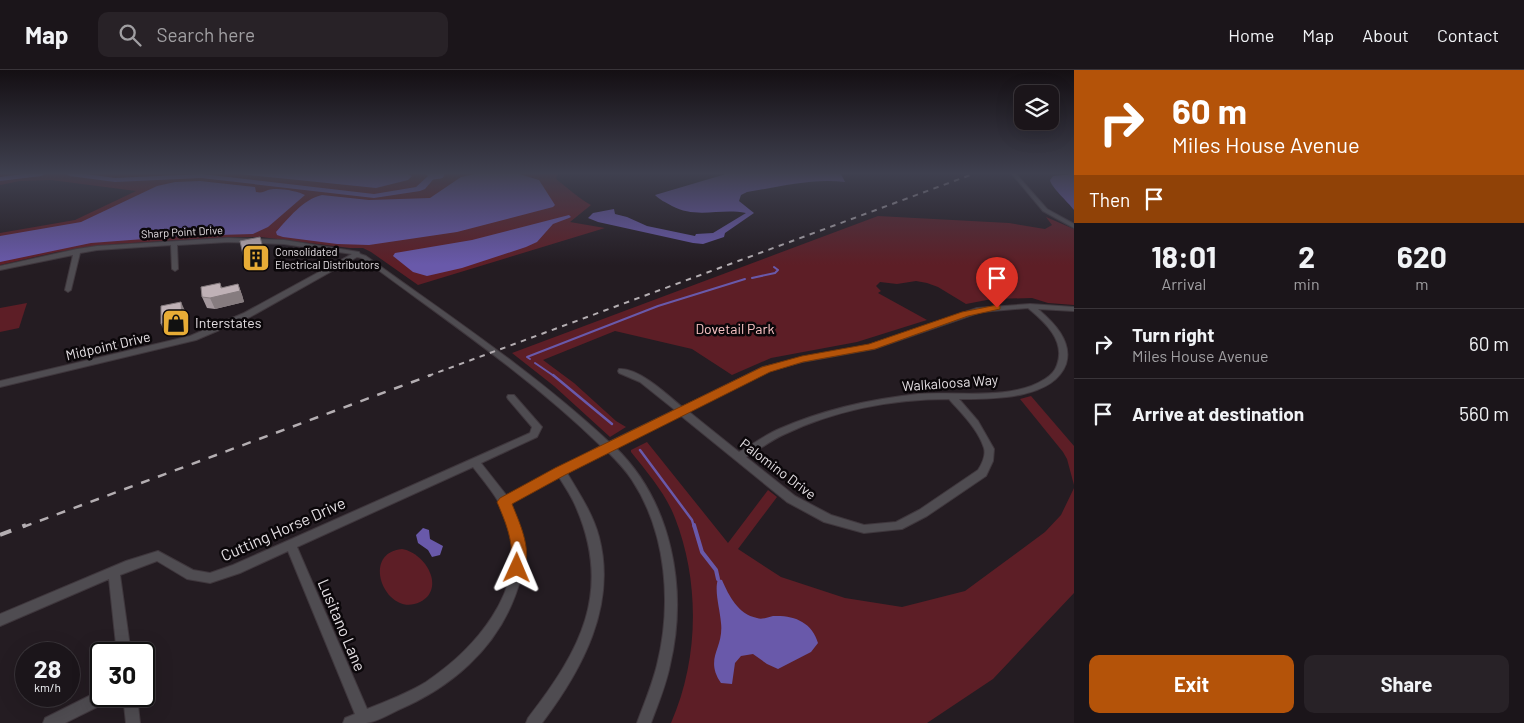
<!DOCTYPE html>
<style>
body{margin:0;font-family:Barlow,sans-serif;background:#282227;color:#f1f3f6;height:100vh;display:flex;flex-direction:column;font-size:19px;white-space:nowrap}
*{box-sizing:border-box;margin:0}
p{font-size:16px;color:#a09fa2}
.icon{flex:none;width:28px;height:28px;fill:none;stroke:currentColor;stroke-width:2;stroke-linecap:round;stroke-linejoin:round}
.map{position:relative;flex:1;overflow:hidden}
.panel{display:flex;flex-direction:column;background:#1b151a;width:450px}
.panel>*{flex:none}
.banner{background:#b45309;color:#fff;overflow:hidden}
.controls{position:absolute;left:1014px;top:15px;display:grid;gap:10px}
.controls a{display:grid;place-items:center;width:45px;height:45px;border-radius:10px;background:#1b151a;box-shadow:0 5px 20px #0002,0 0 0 1px #393439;font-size:25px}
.speed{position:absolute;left:15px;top:572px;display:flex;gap:10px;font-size:25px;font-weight:700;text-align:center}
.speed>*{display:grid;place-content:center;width:65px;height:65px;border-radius:50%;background:#1b151a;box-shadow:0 5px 20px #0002,0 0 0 1px #393439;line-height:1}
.speed small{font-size:12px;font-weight:400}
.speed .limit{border:2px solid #111;border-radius:8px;background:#fff;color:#111}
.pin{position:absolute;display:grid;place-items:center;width:42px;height:42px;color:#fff;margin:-51px -21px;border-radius:50% 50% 50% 0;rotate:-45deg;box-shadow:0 0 5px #0007}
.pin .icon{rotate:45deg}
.me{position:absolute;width:55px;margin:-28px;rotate:1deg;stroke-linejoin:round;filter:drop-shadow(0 0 4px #0008)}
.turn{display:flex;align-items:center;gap:18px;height:105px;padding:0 15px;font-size:22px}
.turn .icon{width:65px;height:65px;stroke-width:2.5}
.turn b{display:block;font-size:35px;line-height:42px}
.then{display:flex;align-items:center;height:48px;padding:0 15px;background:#0003;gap:10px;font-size:19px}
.eta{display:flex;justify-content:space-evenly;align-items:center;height:85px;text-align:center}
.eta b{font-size:30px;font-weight:700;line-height:35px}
.cta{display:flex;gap:10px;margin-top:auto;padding:10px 15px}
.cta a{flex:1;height:58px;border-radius:10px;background:#b45309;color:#fff;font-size:20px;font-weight:700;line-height:58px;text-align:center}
.cta a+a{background:#282227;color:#f1f3f6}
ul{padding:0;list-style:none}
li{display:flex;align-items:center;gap:15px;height:70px;padding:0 15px;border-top:1px solid #393439}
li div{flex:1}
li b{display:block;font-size:19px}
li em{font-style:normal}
header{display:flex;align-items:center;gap:30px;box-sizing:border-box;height:70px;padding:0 25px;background:#1b151a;border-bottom:1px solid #393439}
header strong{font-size:24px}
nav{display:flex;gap:28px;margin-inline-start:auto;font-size:18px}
.search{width:350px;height:45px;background:#282227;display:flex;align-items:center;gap:12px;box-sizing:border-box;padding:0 18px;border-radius:10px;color:#a09fa2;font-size:19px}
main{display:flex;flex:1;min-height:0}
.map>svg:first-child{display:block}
</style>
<header>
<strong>Map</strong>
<div class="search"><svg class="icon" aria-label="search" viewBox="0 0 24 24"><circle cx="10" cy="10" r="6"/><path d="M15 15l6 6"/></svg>Search here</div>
<nav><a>Home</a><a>Map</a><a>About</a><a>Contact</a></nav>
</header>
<main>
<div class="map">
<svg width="1074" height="653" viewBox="0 0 1074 653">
<rect width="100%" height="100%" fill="#241c22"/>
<g fill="#5d1e26">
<path d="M0 104H558L556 109C568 118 578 128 591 135L570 152 605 158 418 215 371 182 363 178H350L261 167H232L115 174 57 182 0 195V163L75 150 136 121 51 110 20 111 0 115Z"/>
<path d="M878 146 1009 153 1045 159 1052 155 1046 147 1074 159V235L1048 233 1032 228 992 229 966 234 938 217 927 213 916 211 897 214 880 212 876 216 881 221 878 223 927 250 857 272 771 288 732 305 692 279 615 261 543 290 574 313 616 351 626 357 610 367 554 316 512 283Z"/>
<path d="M27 233 19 258 0 262V238Z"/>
<path d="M1031 326 1074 376V415L1067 389 1063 382 1020 329Z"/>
<path d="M647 372 728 473 768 420 777 427 738 479 781 507 845 528 902 537 965 521 1045 462 1061 445 1074 418V523L993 609 927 653H671C699 590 700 512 675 448 666 424 647 402 631 382V380Z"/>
<path d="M402 479C426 483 446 519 420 532 386 549 359 483 402 479Z"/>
</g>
<g fill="#6959aa">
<path d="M240 104H408L412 106 408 110 376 118Z"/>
<path d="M475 104H519L539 110 555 135 553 137 457 162 369 175 337 174 283 167 277 165 276 162C288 149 303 129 322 125L369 130 430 128 461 107Z"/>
<path d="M726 104H841L845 112C812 108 779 117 747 122L741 125 739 131 754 143 725 163 724 167 703 174 693 173 598 152 588 148 593 143 614 139 615 144 627 147 647 156 695 166 696 164 713 163 746 143C720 138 696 149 672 136 665 132 660 130 655 125Z"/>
<path d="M1074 104V140C1068 132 1051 117 1050 110L1053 106Z"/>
<path d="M200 111 255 117 256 122C262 123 263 122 268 120 277 117 298 121 305 125L268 157 253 164 184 166 91 173 0 192V166L81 152 157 116 175 112Z"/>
<path d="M569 145 571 147 569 148 553 154 537 172 526 177 462 198 427 206 413 202 393 186 395 183 472 170Z"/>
<path d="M423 458 429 460 430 469 443 476 440 485 432 487 428 480 418 473 416 465Z"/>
<path d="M718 509 722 510C729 526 738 544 757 548 762 550 768 547 773 546 794 545 812 552 818 573L811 582 778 599 767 594 753 584 741 586 735 593 732 614 721 613C704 588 724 579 721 553 720 539 714 521 718 509Z"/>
</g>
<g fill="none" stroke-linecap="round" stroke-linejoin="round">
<g stroke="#6959aa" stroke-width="2">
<path d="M752 208 775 203 778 200 774 197"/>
<path d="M530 289 527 287 658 236 745 209"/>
<path d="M535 293 554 306"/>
</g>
<g stroke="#6959aa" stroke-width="2.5">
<path d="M553 305 612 354"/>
<path d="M640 380 692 450 694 457"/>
</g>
<path stroke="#6959aa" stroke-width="4" d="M694 455 702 482 716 500 718 509"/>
<path stroke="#6959aa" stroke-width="9" d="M433 105 440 104"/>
<g fill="#6959aa" fill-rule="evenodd">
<path d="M23 104H45L41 106 0 111V107Z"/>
<path d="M66 104H86L115 108 202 104 374 124 416 117 428 106 426 104 437 105 425 119 420 121 374 128 201 108 115 112 70 106Z"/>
</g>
<g stroke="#3f373d" stroke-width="2">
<g id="minor">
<path d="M1012 104H1016L1047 139 1074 154V158L1043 141Z"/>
<path d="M228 168 284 170 359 182 360 184 366 186C449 246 534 302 609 372L675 340 640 312 619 303 618 301 619 299C638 297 668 325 682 337L763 297 802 288 869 275 977 238 1030 234 1074 237V241L1038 239C1053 252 1073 271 1066 294 1053 330 990 329 959 329L978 351 994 379 993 391 986 406 927 446 902 459 864 463 824 452 787 432 680 345 615 377C672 432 688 519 670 595 666 615 658 634 651 653H637C644 634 652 615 657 595 672 535 667 463 632 410 625 399 616 390 607 381L567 403C579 423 593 444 599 467 617 536 582 600 542 653H526L528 648C580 581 613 522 576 437 572 427 565 417 559 407L511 433C517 450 523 466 524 485 524 499 520 513 515 526 495 580 450 618 398 640 388 645 376 652 366 653 358 653 350 653 343 653L345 648 355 644 288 481 240 503 210 513 187 509 157 491 120 505 131 584H117L109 509 0 556V544L126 491 158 481 193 500 210 503 233 495 530 363 532 357 508 329 507 327 508 325H514L542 357 537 367 481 393 507 426 601 376C528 305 444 249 362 188L357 187 250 247 196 270 0 317V311L190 266 244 243 352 184 284 174 228 172 177 175 178 199 175 201 172 199 171 175 97 180 80 183 71 220 68 222 65 220 73 185 0 200V196L77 179 97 176ZM1028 238C1045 252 1066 271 1057 295 1055 301 1050 306 1045 309 1011 331 957 321 918 324 871 329 822 340 779 359 765 365 752 375 739 382L688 341 769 301 802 292 874 279 981 242ZM949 329C962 344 978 359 984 378 986 385 982 394 978 400L919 440 896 452 864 455 831 445 795 426 746 387C759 380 771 370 785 364 836 340 893 329 949 329ZM473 397C489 418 502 431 509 458 527 521 474 580 426 612 408 623 387 631 367 639L297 477Z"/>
<path d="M101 620V626H111L109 631 65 653H43L45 648Z"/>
<path d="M123 626H137L140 653H126Z"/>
</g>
</g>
<use href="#minor" fill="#4f4c51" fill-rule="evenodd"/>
<path stroke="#b4aeb2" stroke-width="2" stroke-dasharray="5.5 5.5" stroke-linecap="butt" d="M428 306 973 104"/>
<path stroke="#b4aeb2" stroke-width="2.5" stroke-dasharray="9 9" stroke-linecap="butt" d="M23 457 431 305"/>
<path stroke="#b4aeb2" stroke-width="4" stroke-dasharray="12 12" stroke-linecap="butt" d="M0 465 26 455"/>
</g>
<path fill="#a4989d" d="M238 214 242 225 244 232 215 239 207 238 202 227 222 218Z"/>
<g fill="#867c7f">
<path d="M265 185 269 196 248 200 244 189Z"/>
<path d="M220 213 225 225 238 214 242 225 244 232 215 239 210 228 221 218Z"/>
<path d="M181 232 186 243 187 261 166 266 161 254Z"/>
</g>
<g fill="#bfb1b6" stroke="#867c7f">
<path d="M260 167 265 185 244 189 240 171Z"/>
<path d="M220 213 221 218 238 214 240 221 210 228 202 227 201 217Z"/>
<path d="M181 232 182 250 161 254V236Z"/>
</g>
<linearGradient id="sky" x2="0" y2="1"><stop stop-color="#140f13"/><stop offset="0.53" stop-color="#3f404f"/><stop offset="1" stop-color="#3f404f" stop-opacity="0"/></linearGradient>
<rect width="1074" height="195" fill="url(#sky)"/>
<path fill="#b45309" stroke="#753606" d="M997 235 1000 236V239L968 246 875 279 803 292 770 302 565 405 512 434C520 454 533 481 523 503L517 505 512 503C508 494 512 484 511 475 509 460 503 446 497 432L500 428 555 398 762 297 802 286 869 274 962 242Z"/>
<defs>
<g id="building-square" transform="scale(1.4375)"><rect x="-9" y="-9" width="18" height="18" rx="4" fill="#e7ac36" stroke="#0b070a"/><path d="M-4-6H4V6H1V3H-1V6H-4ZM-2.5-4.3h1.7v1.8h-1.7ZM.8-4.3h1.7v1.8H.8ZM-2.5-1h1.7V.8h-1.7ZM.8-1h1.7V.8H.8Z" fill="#111"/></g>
<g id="shop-square" transform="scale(1.4375)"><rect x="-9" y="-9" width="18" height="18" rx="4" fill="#e7ac36" stroke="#0b070a"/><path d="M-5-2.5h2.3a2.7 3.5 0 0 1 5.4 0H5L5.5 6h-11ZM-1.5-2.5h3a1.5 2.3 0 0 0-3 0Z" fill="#111"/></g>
</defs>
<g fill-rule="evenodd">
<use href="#building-square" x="256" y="188"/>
<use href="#shop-square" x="176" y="253"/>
</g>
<g text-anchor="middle" stroke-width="5" stroke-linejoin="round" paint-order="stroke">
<g font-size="11" fill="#e4dfe3" stroke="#0b070a">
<text transform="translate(182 162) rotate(-3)" y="4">Sharp Point Drive</text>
</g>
<g font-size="11" fill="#e4dfe3" stroke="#0b070a" text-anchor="start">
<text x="275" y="186">Consolidated<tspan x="275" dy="13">Electrical Distributors</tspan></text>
</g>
<g font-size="14" fill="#e4dfe3" stroke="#0b070a" text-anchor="start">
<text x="195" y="258">Interstates</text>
</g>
<g font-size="14" fill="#fac4c5" stroke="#0b070a">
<text x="735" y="264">Dovetail Park</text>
</g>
<g font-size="14" fill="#e4dfe3" stroke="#0b070a">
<text transform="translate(108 276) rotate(-13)" y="5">Midpoint Drive</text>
<text transform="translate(950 313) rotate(-4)" y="5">Walkaloosa Way</text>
<text transform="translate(778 399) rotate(37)" y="5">Palomino Drive</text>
</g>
<g font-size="16" fill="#e4dfe3" stroke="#0b070a">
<text transform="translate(283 459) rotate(-24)" y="6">Cutting Horse Drive</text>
<text transform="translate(342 555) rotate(67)" y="6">Lusitano Lane</text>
</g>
</g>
</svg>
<div class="controls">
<a><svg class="icon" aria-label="layers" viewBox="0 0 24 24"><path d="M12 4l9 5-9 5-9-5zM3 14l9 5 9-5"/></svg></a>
</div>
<div class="speed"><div>28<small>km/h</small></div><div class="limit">30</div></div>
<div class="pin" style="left:997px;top:238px;background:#d93025"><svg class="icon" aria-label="arrive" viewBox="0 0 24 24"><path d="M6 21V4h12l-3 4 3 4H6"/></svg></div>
<svg class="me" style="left:517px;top:498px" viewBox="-20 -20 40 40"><path d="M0-17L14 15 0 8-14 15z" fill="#b45309" stroke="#fff" stroke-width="4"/></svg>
</div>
<section class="panel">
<div class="banner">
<div class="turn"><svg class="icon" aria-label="right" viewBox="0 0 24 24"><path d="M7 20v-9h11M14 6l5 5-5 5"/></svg><div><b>60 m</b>Miles House Avenue</div></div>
<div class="then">Then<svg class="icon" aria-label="arrive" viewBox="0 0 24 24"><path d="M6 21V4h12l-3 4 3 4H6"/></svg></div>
</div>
<div class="eta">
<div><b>18:01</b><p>Arrival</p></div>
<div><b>2</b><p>min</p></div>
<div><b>620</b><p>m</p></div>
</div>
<ul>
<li><svg class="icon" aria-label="right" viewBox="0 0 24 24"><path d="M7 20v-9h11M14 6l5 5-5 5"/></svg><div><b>Turn right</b><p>Miles House Avenue</p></div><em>60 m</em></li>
<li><svg class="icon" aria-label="arrive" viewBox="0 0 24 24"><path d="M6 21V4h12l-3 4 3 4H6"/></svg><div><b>Arrive at destination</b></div><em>560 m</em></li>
</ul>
<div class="cta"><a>Exit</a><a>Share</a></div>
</section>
</main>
